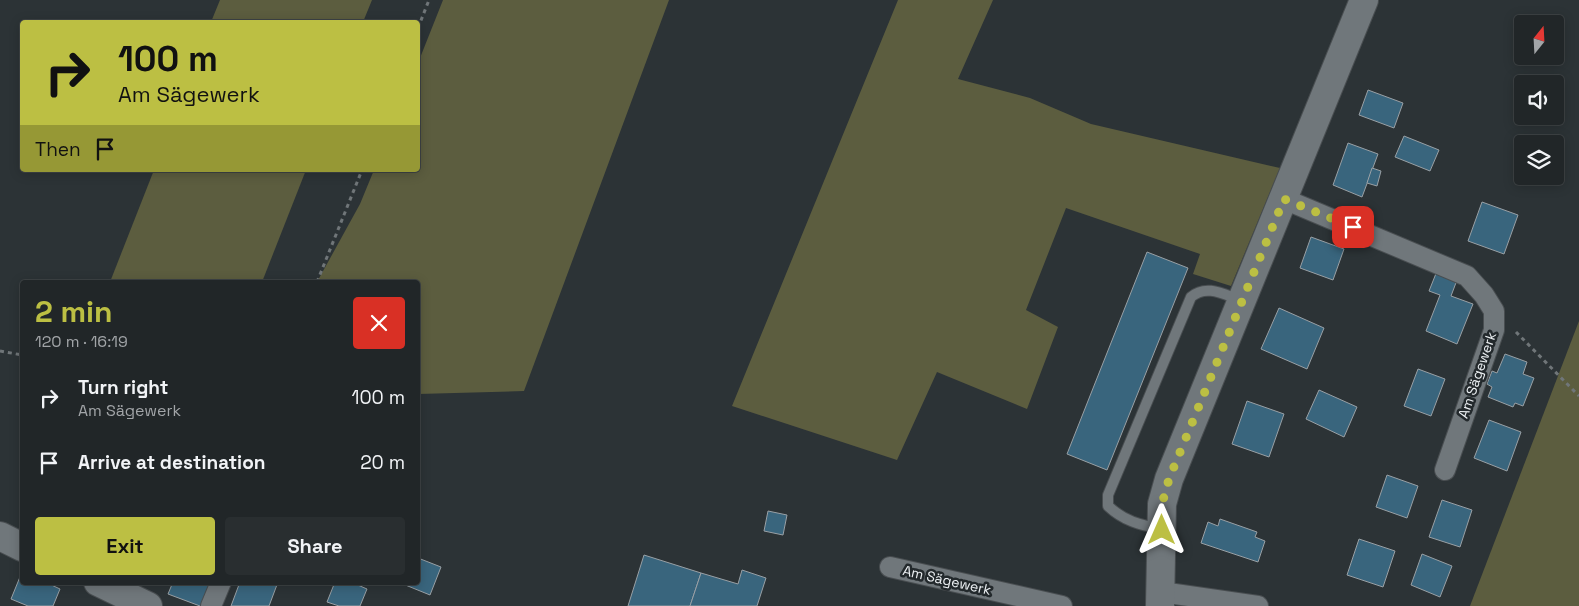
<!DOCTYPE html>
<meta charset="utf-8">
<style>
body{margin:0;font-family:"Space Grotesk",sans-serif;background:#292e30;color:#f1f3f6;height:100vh;display:flex;flex-direction:column;font-size:19px;white-space:nowrap}
*{box-sizing:border-box;margin:0}
p{font-size:16px;color:#a2a5a8}
.icon{flex:none;width:28px;height:28px;fill:none;stroke:currentColor;stroke-width:2;stroke-linecap:round;stroke-linejoin:round}
.map{position:relative;flex:1;overflow:hidden}
.panel{position:absolute;left:20px;top:280px;width:400px;height:305px;display:flex;flex-direction:column;background:#212628;border-radius:5px;box-shadow:0 2px 12px #0003,0 0 0 1px #3e4345}
.panel>*{flex:none}
.guide{position:absolute;left:20px;top:20px;width:400px;height:152px;border-radius:5px;box-shadow:0 2px 12px #0003,0 0 0 1px #3e4345;background:#bcbf43;color:#111;overflow:hidden}
.needle{width:32px;rotate:18deg}
.controls{position:absolute;left:1514px;top:15px;display:grid;gap:10px}
.controls a{display:grid;place-items:center;width:50px;height:50px;border-radius:5px;background:#212628;box-shadow:0 2px 12px #0003,0 0 0 1px #3e4345;font-size:25px}
.pin{position:absolute;display:grid;place-items:center;width:42px;height:42px;color:#fff;margin:-21px;border-radius:10px;box-shadow:0 2px 8px #0006}
.me{position:absolute;width:55px;margin:-28px;rotate:0deg;stroke-linejoin:round;filter:drop-shadow(0 0 4px #0008)}
.turn{display:flex;align-items:center;gap:18px;height:105px;padding:0 15px;font-size:22px}
.turn .icon{width:65px;height:65px;stroke-width:2.5}
.turn b{display:block;font-size:35px;line-height:42px}
.then{display:flex;align-items:center;height:48px;padding:0 15px;background:#0003;gap:10px;font-size:19px}
.round{display:grid;place-items:center;flex:none;width:52px;height:52px;border-radius:5px;background:#292e30}
.overview{display:flex;align-items:center;justify-content:space-between;height:85px;padding:0 15px}
h1{font-size:30px;font-weight:700;line-height:38px;color:#bcbf43}
.button{display:flex;gap:10px;margin-top:auto;padding:10px 15px}
.button a{flex:1;height:58px;border-radius:5px;background:#bcbf43;color:#111;font-size:20px;font-weight:700;line-height:58px;text-align:center}
.button a+a{background:#292e30;color:#f1f3f6}
ul{padding:0;list-style:none}
li{display:flex;align-items:center;gap:15px;height:65px;padding:0 15px}
li div{flex:1}
li b{display:block;font-size:19px}
li em{font-style:normal}
.map>svg:first-child{display:block}
</style>
<div class="map">
<svg width="1579" height="606" viewBox="0 0 1579 606">
<rect width="100%" height="100%" fill="#2c3336"/>
<g fill="#5c5d3f">
<path d="M220 0H372L363 22H211Z"/>
<path d="M443 0H669L524 391 418 394V282H317L360 204 374 170H418V63Z"/>
<path d="M898 0H993L958 79 1030 98 1091 124 1280 168 1231 286 1193 274 1200 254 1066 208 1026 310 1058 327 1027 409 937 372 897 460 732 406Z"/>
<path d="M154 170H306L262 282H110Z"/>
<path d="M1579 321V606H1470Z"/>
</g>
<g fill="#39657d" stroke="#99a0a5">
<path d="M1368 90 1403 103 1394 128 1359 115Z"/>
<path d="M1404 136 1439 150 1430 171 1395 157Z"/>
<path d="M1348 143 1378 154 1362 197 1333 185Z"/>
<path d="M1372 168 1381 171 1377 186 1367 183Z"/>
<path d="M1482 202 1518 215 1504 254 1468 241Z"/>
<path d="M1311 237 1344 249 1333 280 1300 268Z"/>
<path d="M1147 252 1188 268 1107 470 1067 454Z"/>
<path d="M1437 271 1457 280 1451 296 1473 304 1457 344 1426 331 1440 295 1429 291Z"/>
<path d="M1279 308 1324 328 1307 369 1261 349Z"/>
<path d="M1505 354 1527 362 1523 374 1534 378 1523 406 1515 403 1513 407 1488 397 1492 387 1487 384 1492 371 1497 373Z"/>
<path d="M1418 369 1445 379 1431 416 1404 406Z"/>
<path d="M1319 390 1357 407 1344 437 1306 419Z"/>
<path d="M1247 401 1284 414 1269 457 1232 444Z"/>
<path d="M1489 420 1521 432 1507 471 1474 458Z"/>
<path d="M1387 475 1418 486 1407 518 1376 507Z"/>
<path d="M1442 500 1472 510 1460 547 1429 537Z"/>
<path d="M768 511 787 515 783 535 764 531Z"/>
<path d="M1220 519 1257 532 1255 537 1265 541 1258 562 1201 543 1208 522 1218 526Z"/>
<path d="M1359 539 1395 551 1383 587 1347 575Z"/>
<path d="M1422 554 1452 566 1440 597 1411 585Z"/>
<path d="M644 555 701 573 690 606H628Z"/>
<path d="M418 558 441 567 430 595 398 582H418Z"/>
<path d="M742 570 766 578 757 606H690L701 573 738 584Z"/>
<path d="M22 572V582H45L60 589 53 606H28L11 599Z"/>
<path d="M173 582H212L204 606H200L168 594Z"/>
<path d="M240 582H278L269 606H231Z"/>
<path d="M335 582H351L367 589 360 606H339L327 602Z"/>
</g>
<g fill="none" stroke-linecap="round" stroke-linejoin="round">
<g stroke="#494e51" stroke-width="12">
<path id="lane" d="M1161 529C1140 525 1124 521 1108 506V495L1191 297C1206 284 1223 294 1240 300"/>
</g>
<g stroke="#494e51" stroke-width="22">
<g id="street">
<path d="M1284 199 1467 276 1484 295 1494 311V330L1445 470"/>
<path d="M890 567 1062 606"/>
<path d="M1161 592 1258 606"/>
<path d="M211 606 221 582"/>
</g>
</g>
<g stroke="#494e51" stroke-width="30">
<g id="secondary">
<path d="M0 536 22 547"/>
<path d="M98 582 148 606"/>
<path d="M1160 606 1162 504 1169 479 1364 0"/>
</g>
</g>
<g stroke="#707679" stroke-width="3" stroke-dasharray="4 4" stroke-linecap="butt">
<path d="M418 28 429 0"/>
<path d="M317 282 362 170"/>
<path d="M1516 332 1579 396"/>
<path d="M0 351 22 355"/>
</g>
<use href="#lane" stroke="#70777b" stroke-width="10"/>
<use href="#street" stroke="#70777b" stroke-width="20"/>
<use href="#secondary" stroke="#70777b" stroke-width="28"/>
</g>
<g fill="none" stroke-linecap="round" stroke-linejoin="round">
<path stroke="#bcbf43" stroke-width="9" stroke-dasharray="0 16.2" d="M1162 530V504L1169 479 1284 199 1353 227"/>
</g>
<g text-anchor="middle" stroke-width="5" stroke-linejoin="round" paint-order="stroke">
<g font-size="14" fill="#edf1f4" stroke="#23292c">
<text transform="translate(1477 375) rotate(-71)" y="5">Am Sägewerk</text>
<text transform="translate(947 580) rotate(13)" y="5">Am Sägewerk</text>
</g>
</g>
</svg>
<div class="controls">
<a><svg class="needle" viewBox="-14 -14 28 28"><path d="M0-13l5 13h-10z" fill="#e53935"/><path d="M0 13l5-13h-10z" fill="#a2a5a8"/></svg></a>
<a><svg class="icon" aria-label="sound" viewBox="0 0 24 24"><path d="M4 9h4l5-4v14l-5-4H4zM17 9q2 3 0 6"/></svg></a>
<a><svg class="icon" aria-label="layers" viewBox="0 0 24 24"><path d="M12 4l9 5-9 5-9-5zM3 14l9 5 9-5"/></svg></a>
</div>
<div class="pin" style="left:1353px;top:227px;background:#d93025"><svg class="icon" aria-label="arrive" viewBox="0 0 24 24"><path d="M6 21V4h12l-3 4 3 4H6"/></svg></div>
<svg class="me" style="left:1162px;top:530px" viewBox="-20 -20 40 40"><path d="M0-17L14 15 0 8-14 15z" fill="#bcbf43" stroke="#fff" stroke-width="4"/></svg>
<div class="guide">
<div class="turn"><svg class="icon" aria-label="right" viewBox="0 0 24 24"><path d="M7 20v-9h11M14 6l5 5-5 5"/></svg><div><b>100 m</b>Am Sägewerk</div></div>
<div class="then">Then<svg class="icon" aria-label="arrive" viewBox="0 0 24 24"><path d="M6 21V4h12l-3 4 3 4H6"/></svg></div>
</div>
<section class="panel">
<div class="overview"><div><h1>2 min</h1><p>120 m · 16:19</p></div><a class="round" style="background:#d93025;color:#fff"><svg class="icon" aria-label="close" viewBox="0 0 24 24"><path d="M6 6l12 12M18 6L6 18"/></svg></a></div>
<ul>
<li><svg class="icon" aria-label="right" viewBox="0 0 24 24"><path d="M7 20v-9h11M14 6l5 5-5 5"/></svg><div><b>Turn right</b><p>Am Sägewerk</p></div><em>100 m</em></li>
<li><svg class="icon" aria-label="arrive" viewBox="0 0 24 24"><path d="M6 21V4h12l-3 4 3 4H6"/></svg><div><b>Arrive at destination</b></div><em>20 m</em></li>
</ul>
<div class="button"><a>Exit</a><a>Share</a></div>
</section>
</div>
